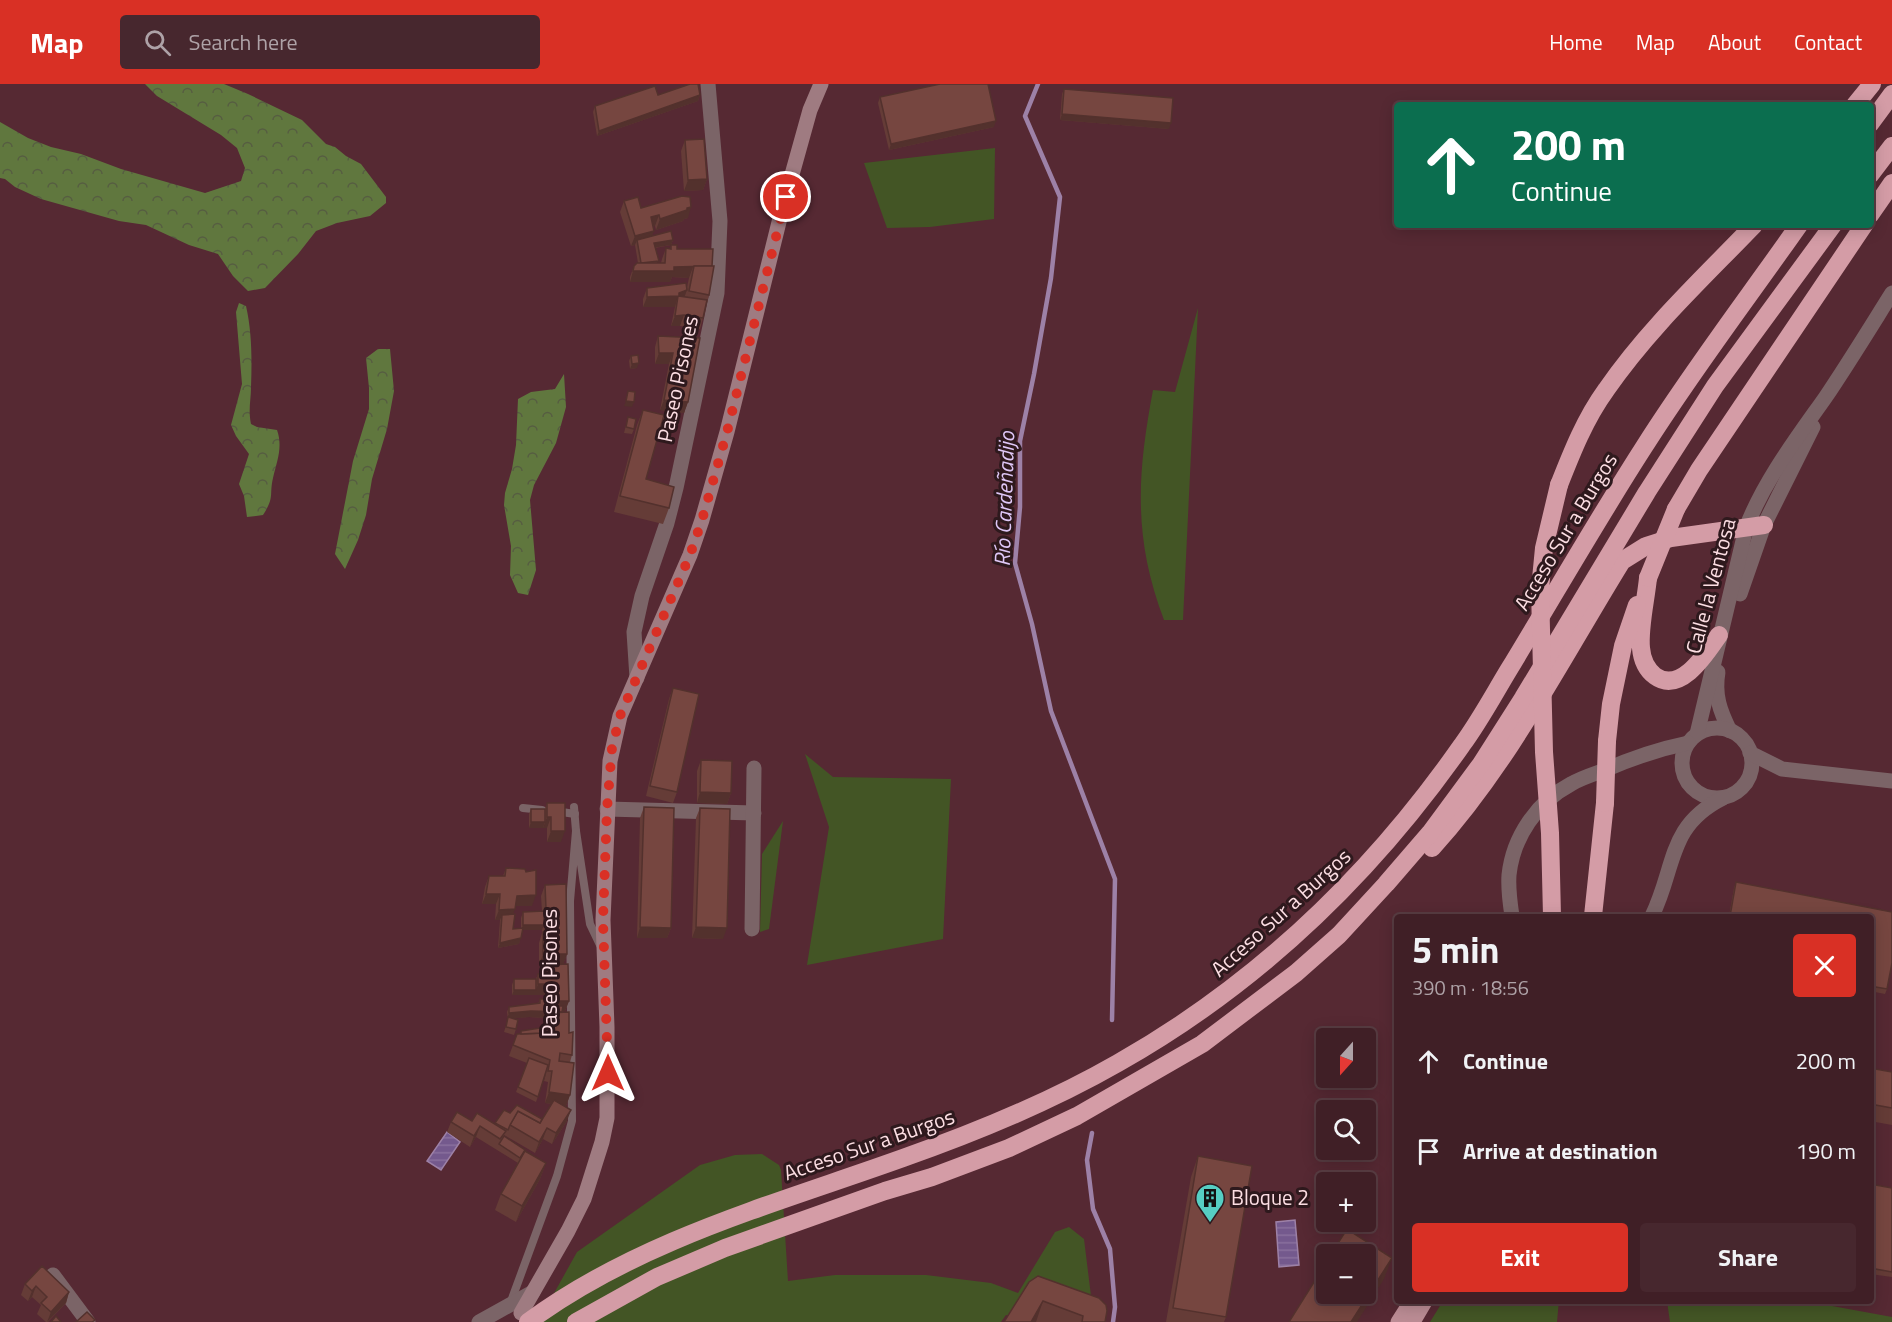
<!DOCTYPE html>
<meta charset="utf-8">
<style>
body{margin:0;font-family:"Titillium Web",sans-serif;background:#47272e;color:#f1f3f6;height:100vh;display:flex;flex-direction:column;font-size:22px;white-space:nowrap}
*{box-sizing:border-box;margin:0}
p{font-size:20px;color:#aea2a7}
.icon{flex:none;width:33px;height:33px;fill:none;stroke:currentColor;stroke-width:2;stroke-linecap:round;stroke-linejoin:round}
.map{position:relative;flex:1;overflow:hidden}
.side{position:absolute;left:1394px;top:830px;width:480px;height:390px;display:flex;flex-direction:column;background:#401f26;border-radius:6px;box-shadow:0 3px 15px #0003,0 0 0 2px #593d43}
.side>*{flex:none}
.hud{position:absolute;left:1394px;top:18px;width:480px;height:126px;border-radius:6px;box-shadow:0 3px 15px #0003,0 0 0 2px #593d43;background:#0b6e4f;color:#fff;overflow:hidden}
.needle{width:39px;rotate:201deg}
.controls{position:absolute;left:1316px;top:944px;display:grid;gap:12px}
.controls a{display:grid;place-items:center;width:60px;height:60px;border-radius:6px;background:#401f26;box-shadow:0 3px 15px #0003,0 0 0 2px #593d43;font-size:30px}
.pin{position:absolute;display:grid;place-items:center;width:51px;height:51px;color:#fff;margin:-26px;border:3px solid #fff;border-radius:50%;box-shadow:0 2px 6px #0007}
.me{position:absolute;width:66px;margin:-33px;rotate:0deg;stroke-linejoin:round;filter:drop-shadow(0 0 4px #0008)}
.turn{display:flex;align-items:center;gap:21px;height:126px;padding:0 18px;font-size:27px}
.turn .icon{width:78px;height:78px;stroke-width:2.5}
.turn b{display:block;font-size:42px;line-height:51px}
.round{display:grid;place-items:center;flex:none;width:63px;height:63px;border-radius:6px;background:#47272e}
.head{display:flex;align-items:center;justify-content:space-between;height:102px;padding:0 18px}
h1{font-size:36px;font-weight:700;line-height:45px}
.button{display:flex;gap:12px;margin-top:auto;padding:12px 18px}
.button a{flex:1;height:69px;border-radius:6px;background:#d93025;color:#fff;font-size:24px;font-weight:700;line-height:69px;text-align:center}
.button a+a{background:#47272e;color:#f1f3f6}
ul{padding:0;list-style:none}
li{display:flex;align-items:center;gap:18px;height:90px;padding:0 18px}
li div{flex:1}
li b{display:block;font-size:22px}
li em{font-style:normal}
header{display:flex;align-items:center;gap:36px;box-sizing:border-box;height:84px;padding:0 30px;background:#d93025;color:#fff}
header strong{font-size:28px}
nav{display:flex;gap:33px;margin-inline-start:auto;font-size:21px}
.search{width:420px;height:54px;background:#47272e;display:flex;align-items:center;gap:15px;box-sizing:border-box;padding:0 21px;border-radius:6px;color:#aea2a7;font-size:22px}
.map>svg:first-child{display:block}
</style>
<header>
<strong>Map</strong>
<div class="search"><svg class="icon" aria-label="search" viewBox="0 0 24 24"><circle cx="10" cy="10" r="6"/><path d="M15 15l6 6"/></svg>Search here</div>
<nav><a>Home</a><a>Map</a><a>About</a><a>Contact</a></nav>
</header>
<div class="map">
<svg width="1892" height="1238" viewBox="0 0 1892 1238">
<defs>
<pattern id="forest-crowns" width="20" height="18" patternUnits="userSpaceOnUse" patternTransform="scale(1.5)"><rect width="20" height="18" fill="#60773e"/><path d="M2 6a3 3 0 1 1 6 0M12 15a3 3 0 1 1 6 0" fill="none" stroke="#565d41"/></pattern>
<pattern id="water-rules" width="6" height="5" patternUnits="userSpaceOnUse" patternTransform="scale(1.5)"><rect width="6" height="5" fill="#74598d"/><path d="M0 2.5h6" fill="none" stroke="#89709d"/></pattern>
</defs>
<rect width="100%" height="100%" fill="#562933"/>
<g fill="#435525">
<path d="M995 64 994 135 930 143 887 144 864 79Z"/>
<path d="M1198 224 1183 536H1164C1133 454 1137 391 1153 306L1175 308Z"/>
<path d="M805 670 833 693 951 695 943 855 807 881 829 743Z"/>
<path d="M783 737 769 845 760 848 762 770Z"/>
<path d="M762 1070 779 1081 781 1086 788 1197 835 1191H926L991 1199 1018 1209 1055 1148 1069 1143 1084 1155 1094 1236 1026 1238 1006 1231 1001 1238H538L577 1168 700 1081 735 1071Z"/>
<path d="M1559 1216 1557 1238H1430L1443 1217Z"/>
<path d="M1667 1217H1805L1892 1233V1238H1670Z"/>
</g>
<g fill="url(#forest-crowns)">
<path d="M145 0H224L248 10 302 36 326 60 335 63 346 72 361 80 386 113V119L370 132 337 139 316 147 298 170 265 204 248 207 233 192 218 170 189 161 146 141 119 137 41 115 15 103 5 95 0 94V38L28 54 51 63 81 70 121 85 205 109 241 97 245 84 237 64 221 51 157 12Z"/>
<path d="M239 219 246 222C252 248 252 276 251 303 251 316 248 326 251 340L257 343 277 346C283 363 277 377 273 394 269 411 275 413 263 431L247 433 244 412 239 400 249 370 236 352 231 341 242 300 236 228Z"/>
<path d="M378 265H390L394 307 387 345 372 395 366 431 358 456 345 485 335 470 353 377 369 325V304L366 274Z"/>
<path d="M564 290 566 323 556 359 534 401 530 416 536 486 528 511 518 509 510 491 511 462 504 421 505 409 512 385 516 361 518 315 531 308 555 305Z"/>
</g>
<g fill="url(#water-rules)" stroke="#9d81a7" stroke-width="1.5">
<path d="M447 1048 460 1058 441 1086 427 1077Z"/>
<path d="M1295 1136 1299 1181 1279 1183 1276 1138Z"/>
</g>
<g fill="none" stroke-linecap="round" stroke-linejoin="round">
<g stroke="#9d81a7" stroke-width="4.5">
<path d="M1038 0 1025 32 1060 113 1051 194 1034 290 1020 357V423L1015 479 1032 540 1051 627 1115 795 1112 936"/>
<path d="M1092 1049 1087 1076 1093 1125 1110 1165 1115 1223 1113 1238"/>
</g>
<g stroke="#7b6467" stroke-width="8">
<path d="M574 723 576 747"/>
<path d="M523 724 542 726"/>
<path d="M555 727 575 730"/>
<path d="M510 1220 557 1092 572 1037 570 817 576 747 590 840 600 861"/>
</g>
<g stroke="#7b6467" stroke-width="15">
<path d="M1740 510 1764 441 1813 343"/>
<path d="M1718 588C1714 611 1720 627 1730 647"/>
<path d="M637 594 634 548 642 512 667 439 676 404 717 209 720 137 708 0"/>
<circle cx="1717" cy="679" r="35"/>
<path d="M1697 650 1746 444C1764 397 1796 355 1825 314 1848 280 1870 244 1892 209"/>
<path d="M1750 669 1782 685 1892 697"/>
<path d="M607 725 754 729"/>
<path d="M1512 832C1510 819 1508 805 1509 791 1513 753 1537 718 1571 700 1581 694 1594 690 1605 686 1632 674 1659 665 1688 659"/>
<path d="M1652 832C1676 783 1667 742 1723 714"/>
<path d="M752 845 754 684"/>
<path d="M53 1191 88 1238"/>
<path d="M479 1238 533 1208"/>
</g>
<path stroke="#9f7b81" stroke-width="15" d="M521 1229 568 1147 584 1115 602 1058 607 1034V943L603 836 610 677 620 632 690 471 702 436 727 348 781 130 810 26 821 0"/>
<g stroke="#bb8c94" stroke-width="15">
<path d="M1398 1238 1412 1216"/>
<path d="M1413 1238 1426 1216"/>
</g>
<g stroke="#d49ca6" stroke-width="18">
<path d="M1855 21 1872 0"/>
<path d="M1870 40 1892 10"/>
<path d="M1870 91 1892 62"/>
<path d="M1870 131 1892 99"/>
<path d="M1559 401C1572 368 1585 335 1606 306 1648 245 1703 194 1754 141"/>
<path d="M1676 425 1699 386 1864 141"/>
<path d="M1648 494C1646 515 1639 544 1641 564 1642 576 1646 585 1655 592 1681 611 1707 568 1719 551"/>
<path d="M1607 657 1611 620 1623 562 1637 521"/>
<path d="M1432 764C1509 679 1562 574 1622 477L1646 462 1671 454 1764 441"/>
<path d="M1593 832 1605 719"/>
<path d="M528 1238C639 1156 775 1120 903 1074 977 1048 1050 1018 1118 979 1256 901 1371 791 1462 661 1479 638 1493 612 1508 587 1553 513 1597 436 1644 363 1692 287 1747 215 1799 141"/>
<path d="M576 1238 657 1193 725 1164 885 1107 932 1093 1009 1064 1077 1032 1202 960 1296 889 1339 851 1386 800 1430 749 1481 680 1523 614 1647 408 1715 302 1833 141"/>
</g>
<g stroke="#d49ca6" stroke-width="18">
<path d="M1648 494 1676 425"/>
<path d="M1605 719 1607 657"/>
<path d="M1552 832 1550 749 1544 668 1540 505 1544 464 1559 401"/>
</g>
</g>
<g fill="#653c37">
<path d="M1064 5 1169 45 1060 36 1062 10Z"/>
<path d="M658 11H700L698 17 597 52 593 28 595 22Z"/>
<path d="M880 13 994 43 889 66 878 19Z"/>
<path d="M685 56 707 95 703 106 684 107 681 67Z"/>
<path d="M624 117 641 124 688 134 684 135 683 137 656 146 655 142H653L652 152 673 156 671 161 655 164 657 179H661L662 175 666 164 670 165 671 161 677 165H713L709 211 703 234 700 245 680 242H671L675 223H643V215L647 204 687 203 689 194 672 193 670 198H630V193L634 182 638 179 635 161 631 162 620 128Z"/>
<path d="M658 252 700 254 688 318 684 329 660 326 669 280H655V263Z"/>
<path d="M631 272 637 284 630 285 629 277Z"/>
<path d="M643 326 646 395 669 424 663 440 614 428 637 341Z"/>
<path d="M628 333 634 345 632 350 624 349Z"/>
<path d="M673 604 677 708 673 719 646 712 669 615Z"/>
<path d="M701 676 731 709 727 720 697 719V687Z"/>
<path d="M547 719 561 758H547V744H529V730L531 725H545Z"/>
<path d="M644 723 671 844 667 854H637L640 734Z"/>
<path d="M700 724 723 855 692 854 696 734Z"/>
<path d="M506 784 532 822H515L513 830V845L521 844V834L523 828 542 827 541 812 545 801 567 870 563 880 569 917 565 927H563L569 949 572 971 570 978V1011L566 1022 562 1021 567 1037 552 1060 543 1055 535 1069 504 1051V1052L523 1070 546 1079 540 1095 516 1138 495 1126 501 1110 518 1079 476 1053 470 1063 447 1048 451 1038 472 1037 494 1040 495 1039 510 1029 542 1035 552 1020 545 1019 548 998 544 997 546 989 536 1018 516 1008 527 979 509 972 517 950H520L521 947 544 949V939L546 934 529 933 513 934 516 945 514 951 504 948 508 935 507 928 509 923 538 920 540 915H544V911H512V901L514 895H536L538 890H544L547 881H539V859L542 849V846H522L519 860 498 864 500 836H495L496 820H482L485 803 489 792H503Z"/>
<path d="M1736 798 1892 828V879L1887 905 1885 910 1870 907V832H1729L1734 804Z"/>
<path d="M1870 984 1892 988V1041L1870 1037Z"/>
<path d="M1198 1072 1226 1233 1224 1238H1166L1191 1093Z"/>
<path d="M1870 1100 1892 1104V1193L1870 1190Z"/>
<path d="M1029 1198 1105 1238H1004Z"/>
<path d="M25 1200 69 1208 66 1219 48 1238H46L37 1230 41 1221 32 1213 28 1217 21 1211Z"/>
</g>
<g fill="#53312d">
<path d="M700 11 698 17 597 52 599 47Z"/>
<path d="M1062 30 1171 39 1169 45 1060 36Z"/>
<path d="M996 37 994 43 889 66 891 60Z"/>
<path d="M707 95 703 106 684 107 688 96Z"/>
<path d="M691 123 688 134 684 135 683 137 656 146 660 135Z"/>
<path d="M659 131 655 142 647 144 651 133Z"/>
<path d="M654 147 650 157 637 156 635 161 631 162 635 152Z"/>
<path d="M673 156 671 161 652 164 654 159Z"/>
<path d="M674 183H693L689 194 672 193 670 198H630L633 187Z"/>
<path d="M687 206 683 217 678 212 675 223H643L647 213 679 209Z"/>
<path d="M684 231 680 242H671L675 232Z"/>
<path d="M659 269H673L669 280H655Z"/>
<path d="M639 279 637 284 630 285 632 280Z"/>
<path d="M664 316 688 318 684 329 660 326Z"/>
<path d="M626 317 634 318 632 323 624 322Z"/>
<path d="M700 708 731 709 727 720 697 719Z"/>
<path d="M547 733H551L547 744H543Z"/>
<path d="M531 738H545L543 744H529Z"/>
<path d="M551 747H565L561 758H547Z"/>
<path d="M486 810H500L496 820H482Z"/>
<path d="M536 811 532 822H513L517 812Z"/>
<path d="M515 825 511 836 502 831 500 836H495L499 826Z"/>
<path d="M523 841H544L542 846H521Z"/>
<path d="M640 843 671 844 667 854H637Z"/>
<path d="M696 843 727 844 723 855 692 854Z"/>
<path d="M521 854 519 860 498 864 500 859Z"/>
<path d="M543 870H567L563 881H539Z"/>
<path d="M538 900H547L544 911H512L514 906H536Z"/>
<path d="M548 917H569L565 927 544 928Z"/>
<path d="M531 927 548 929 546 934 529 933 507 935 509 929Z"/>
<path d="M549 1008 570 1011 566 1022 545 1019Z"/>
<path d="M571 1026 567 1037 552 1060 556 1049Z"/>
<path d="M480 1042 476 1053 470 1063 474 1052Z"/>
<path d="M547 1044 543 1055 535 1069 539 1058Z"/>
<path d="M546 1079 540 1095 516 1138 522 1122Z"/>
<path d="M1392 1174 1384 1195 1357 1238H1351Z"/>
<path d="M36 1202 32 1213 28 1217 32 1207Z"/>
<path d="M69 1208 66 1219 47 1238 51 1228Z"/>
<path d="M1043 1217 1036 1238H1031Z"/>
</g>
<g fill="#764640" stroke="#53312d" stroke-width="1.5">
<path d="M690 0H698L700 11 599 47 595 22 655 2 658 11Z"/>
<path d="M940 0H988L996 37 891 60 880 13Z"/>
<path d="M1064 5 1173 14 1171 39 1062 30Z"/>
<path d="M704 55 707 95 688 96 685 56Z"/>
<path d="M682 112 690 113 691 123 687 124V126L660 135 659 131 651 133 654 147 635 152 624 117 638 113 641 124Z"/>
<path d="M671 147 673 156 654 159 659 177 641 179 637 156Z"/>
<path d="M671 161H677V165H713L712 182 674 183V187H633L634 182 637 179H665L666 164 671 165Z"/>
<path d="M694 182H714L709 211 689 207Z"/>
<path d="M686 199 687 206 679 209V212L707 216 703 234 684 231 675 232 678 212 647 213V204Z"/>
<path d="M658 252 700 254 688 318 664 316 673 269H659Z"/>
<path d="M638 271 639 279 632 280 631 272Z"/>
<path d="M628 307 635 308 634 318 626 317Z"/>
<path d="M643 326 664 331 646 395 674 403 669 424 620 412Z"/>
<path d="M628 333 636 335 634 345 626 343Z"/>
<path d="M673 604 699 610 677 708 650 702Z"/>
<path d="M701 676 732 677 731 709 700 708Z"/>
<path d="M547 719H565V747H551V733H547Z"/>
<path d="M644 723 674 724 671 844 640 843Z"/>
<path d="M700 724 730 725 727 844 696 843Z"/>
<rect x="531" y="725" width="14" height="13"/>
<path d="M506 784 525 785 526 788 536 786V811L517 812 515 825 499 826 500 810H486L489 792H505Z"/>
<path d="M1736 798 1892 828V879L1887 905 1870 902V832H1730Z"/>
<path d="M566 800 567 870H543V848H547L545 801Z"/>
<path d="M544 827V841H523V828Z"/>
<path d="M515 830 513 845 523 844 521 854 500 859 502 831Z"/>
<path d="M568 880 569 917H548L547 900H538V890H547V881Z"/>
<rect x="514" y="895" width="22" height="11"/>
<path d="M540 915H546V922H563L562 928 531 927 509 929V923L540 919Z"/>
<path d="M569 928V949L573 948 572 971 560 969 559 977 574 979 570 1011 549 1008 552 987H548L550 976 513 961 517 950 548 949V929Z"/>
<path d="M508 933 518 936 516 945 506 943Z"/>
<path d="M540 944 541 949 521 950V947Z"/>
<path d="M529 974 548 981 538 1013 518 1003Z"/>
<path d="M1870 984 1892 988V1024L1870 1020Z"/>
<path d="M554 1016 571 1026 556 1049 547 1044 539 1058 510 1041 518 1027 540 1039Z"/>
<path d="M517 1021 542 1035 540 1039 518 1027 510 1041 508 1046 495 1039 504 1026 510 1029Z"/>
<path d="M457 1028 472 1037 477 1029 506 1047 500 1055 480 1042 474 1052 451 1038Z"/>
<path d="M504 1052 525 1066 520 1074 499 1060Z"/>
<path d="M525 1067 546 1079 522 1122 501 1110Z"/>
<path d="M1198 1072 1252 1082 1226 1233 1173 1224Z"/>
<path d="M1870 1100 1892 1104V1188L1870 1184Z"/>
<path d="M1347 1145 1392 1174 1351 1238H1289L1326 1179V1209H1365V1170H1331Z"/>
<path d="M42 1182 69 1208 51 1228 41 1219 47 1213 36 1202 32 1207 25 1200Z"/>
<path d="M1038 1192 1099 1214 1106 1221 1107 1227 1105 1238H1082L1083 1232 1043 1217 1031 1238H1004L1029 1198Z"/>
<path d="M87 1228 95 1236 92 1238H76Z"/>
<path d="M56 1232 61 1238H51Z"/>
</g>
<g fill="none" stroke-linecap="round" stroke-linejoin="round">
<path stroke="#d93025" stroke-width="10" stroke-dasharray="0 18" d="M608 989 603 836 607 725 612 664 620 632 690 471 702 436 727 348 786 113"/>
</g>
<defs>
<g id="building-pin" transform="scale(1.5)"><path d="M0 17L-7.5 6A9.5 9.5 0 1 1 7.5 6Z" fill="#56cec3" stroke="#2e191d"/><path d="M-4-6H4V6H1V3H-1V6H-4ZM-2.5-4.3h1.7v1.8h-1.7ZM.8-4.3h1.7v1.8H.8ZM-2.5-1h1.7V.8h-1.7ZM.8-1h1.7V.8H.8Z" fill="#111"/></g>
</defs>
<g fill-rule="evenodd">
<use href="#building-pin" x="1210" y="1114"/>
</g>
<g text-anchor="middle" stroke-width="6" stroke-linejoin="round" paint-order="stroke">
<g font-size="21" fill="#fcdee3" stroke="#2e191d">
<text transform="translate(678 295) rotate(-78)" y="7">Paseo Pisones</text>
<text transform="translate(1566 448) rotate(-59)" y="7">Acceso Sur a Burgos</text>
<text transform="translate(1711 502) rotate(-75)" y="7">Calle la Ventosa</text>
<text transform="translate(1281 829) rotate(-42)" y="7">Acceso Sur a Burgos</text>
<text transform="translate(550 889) rotate(-90)" y="7">Paseo Pisones</text>
<text transform="translate(869 1061) rotate(-19)" y="7">Acceso Sur a Burgos</text>
</g>
<g font-size="21" fill="#fcdee3" stroke="#2e191d" text-anchor="start">
<text x="1231" y="1121">Bloque 2</text>
</g>
<g font-size="22" font-style="italic" fill="#dfc7f7" stroke="#2e191d">
<text transform="translate(1004 415) rotate(-88)" y="8">Río Cardeñadijo</text>
</g>
</g>
</svg>
<div class="controls">
<a><svg class="needle" viewBox="-14 -14 28 28"><path d="M0-13l5 13h-10z" fill="#e53935"/><path d="M0 13l5-13h-10z" fill="#aea2a7"/></svg></a>
<a><svg class="icon" aria-label="search" viewBox="0 0 24 24"><circle cx="10" cy="10" r="6"/><path d="M15 15l6 6"/></svg></a>
<a>+</a>
<a>−</a>
</div>
<div class="pin" style="left:786px;top:113px;background:#d93025"><svg class="icon" aria-label="arrive" viewBox="0 0 24 24"><path d="M6 21V4h12l-3 4 3 4H6"/></svg></div>
<svg class="me" style="left:608px;top:989px" viewBox="-20 -20 40 40"><path d="M0-17L14 15 0 8-14 15z" fill="#d93025" stroke="#fff" stroke-width="4"/></svg>
<div class="hud">
<div class="turn"><svg class="icon" aria-label="ahead" viewBox="0 0 24 24"><path d="M12 20V5M6 11l6-6 6 6"/></svg><div><b>200 m</b>Continue</div></div>
</div>
<section class="side">
<div class="head"><div><h1>5 min</h1><p>390 m · 18:56</p></div><a class="round" style="background:#d93025;color:#fff"><svg class="icon" aria-label="close" viewBox="0 0 24 24"><path d="M6 6l12 12M18 6L6 18"/></svg></a></div>
<ul>
<li><svg class="icon" aria-label="ahead" viewBox="0 0 24 24"><path d="M12 20V5M6 11l6-6 6 6"/></svg><div><b>Continue</b></div><em>200 m</em></li>
<li><svg class="icon" aria-label="arrive" viewBox="0 0 24 24"><path d="M6 21V4h12l-3 4 3 4H6"/></svg><div><b>Arrive at destination</b></div><em>190 m</em></li>
</ul>
<div class="button"><a>Exit</a><a>Share</a></div>
</section>
</div>
